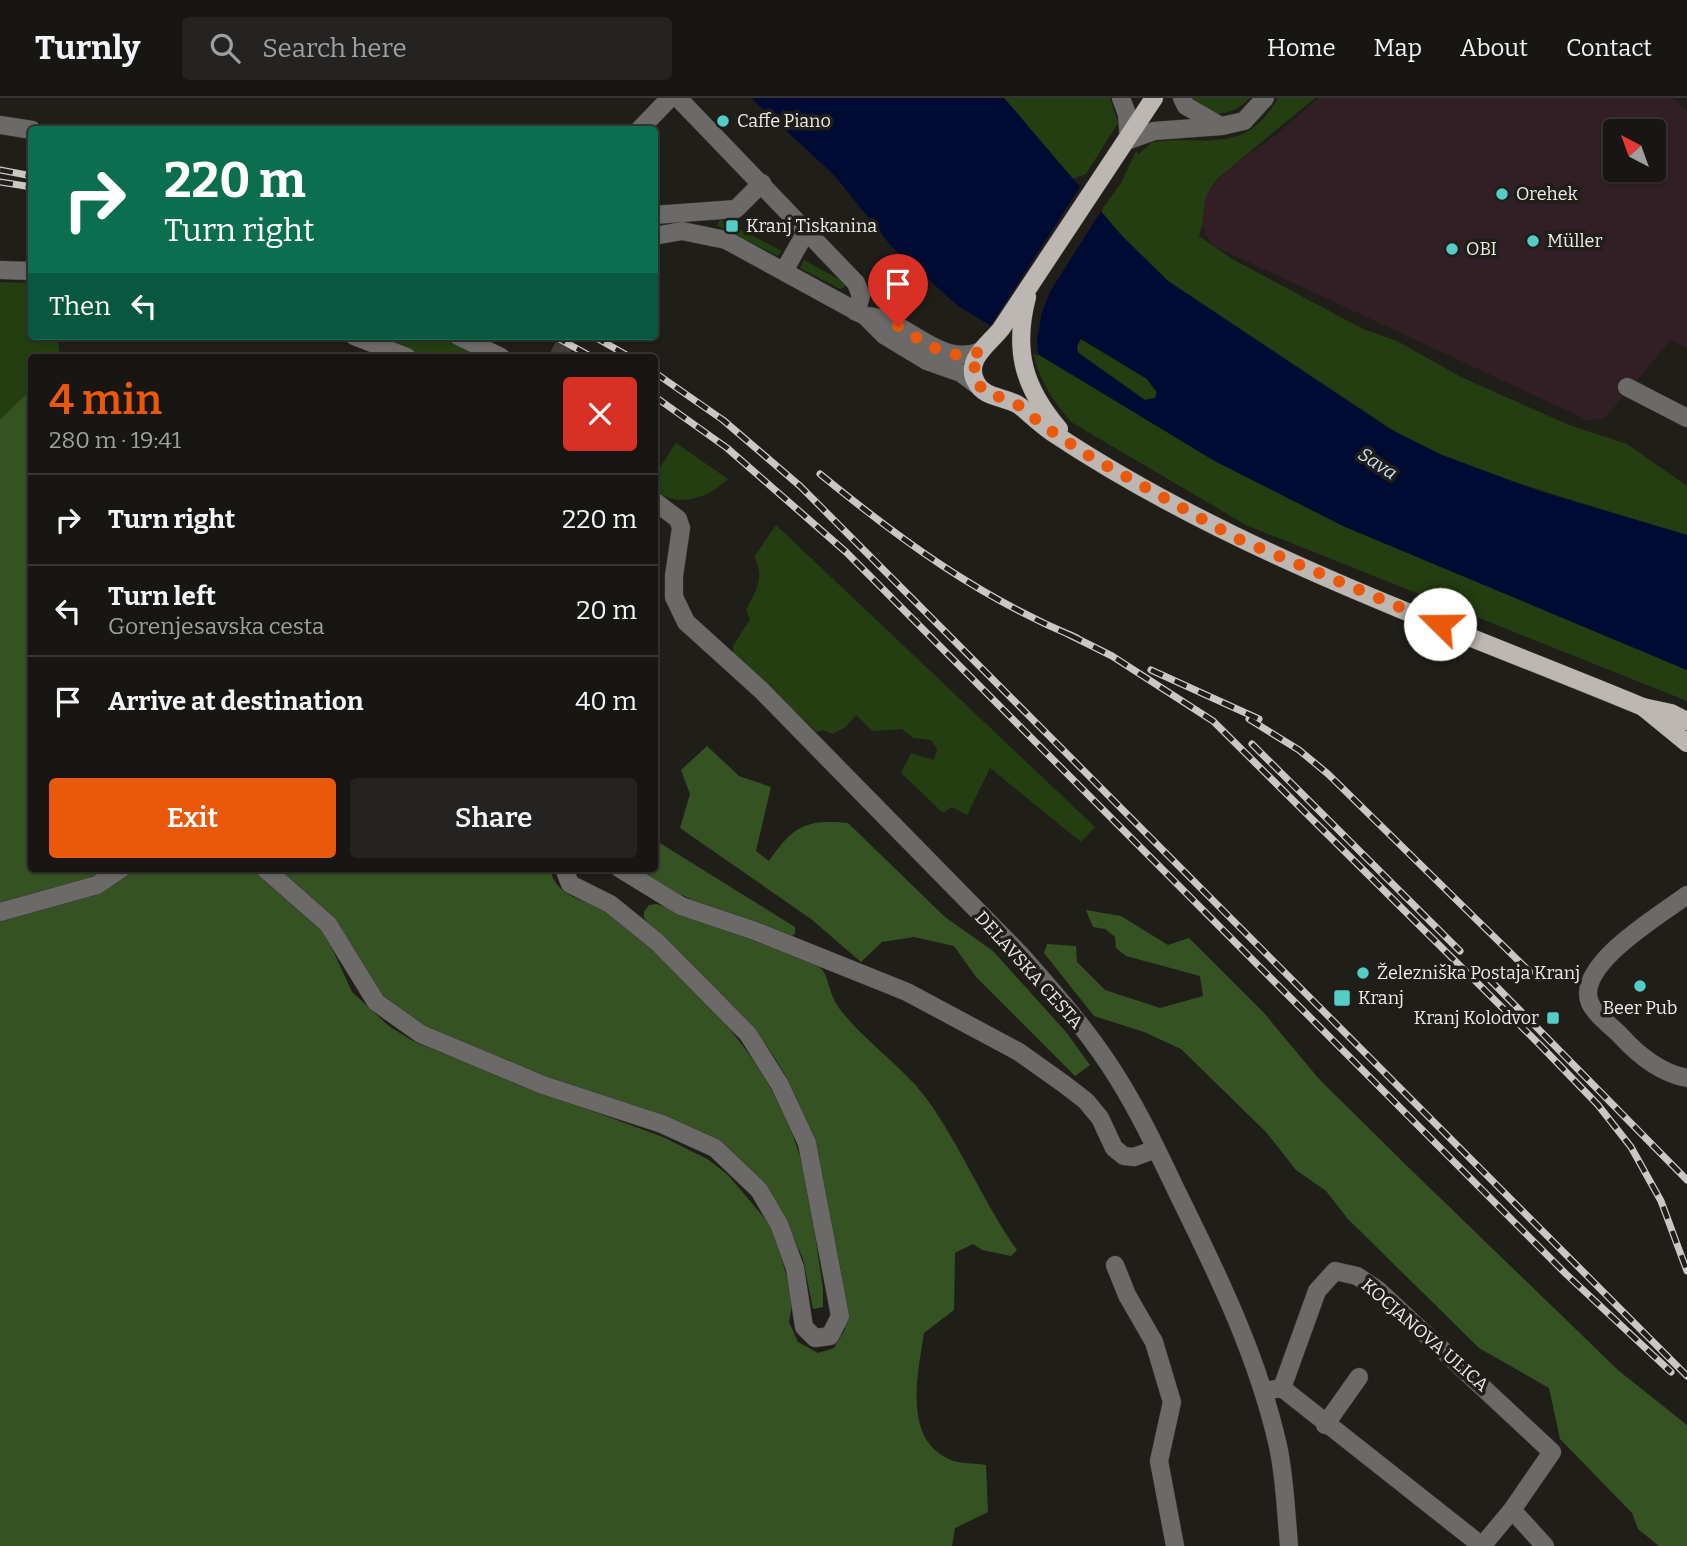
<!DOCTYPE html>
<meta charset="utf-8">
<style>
body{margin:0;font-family:Bitter,serif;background:#252321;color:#f1f3f6;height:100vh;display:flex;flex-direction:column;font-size:26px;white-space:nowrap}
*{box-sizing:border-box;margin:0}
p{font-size:23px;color:#9f9fa0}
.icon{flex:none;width:38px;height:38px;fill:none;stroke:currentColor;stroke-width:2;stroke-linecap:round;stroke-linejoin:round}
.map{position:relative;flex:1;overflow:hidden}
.details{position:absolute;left:28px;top:256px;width:630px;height:518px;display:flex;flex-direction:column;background:#181613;border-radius:7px;box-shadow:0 2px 5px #0004,0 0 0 2px #363533}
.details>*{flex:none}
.guide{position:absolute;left:28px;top:28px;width:630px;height:214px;border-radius:7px;box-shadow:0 2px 5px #0004,0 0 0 2px #363533;background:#0b6e4f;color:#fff;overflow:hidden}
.needle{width:46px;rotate:319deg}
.fabs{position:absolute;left:1603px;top:21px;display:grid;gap:14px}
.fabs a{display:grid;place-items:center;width:63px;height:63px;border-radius:7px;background:#181613;box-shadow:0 2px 5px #0004,0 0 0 2px #363533;font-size:35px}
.pin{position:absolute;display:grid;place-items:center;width:60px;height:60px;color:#fff;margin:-72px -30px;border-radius:50% 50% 50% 0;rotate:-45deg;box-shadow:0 0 7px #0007}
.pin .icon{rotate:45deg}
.me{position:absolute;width:77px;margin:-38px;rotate:292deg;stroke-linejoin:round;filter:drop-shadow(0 0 5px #0008)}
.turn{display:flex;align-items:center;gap:24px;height:147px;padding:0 21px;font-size:32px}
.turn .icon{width:91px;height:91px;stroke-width:2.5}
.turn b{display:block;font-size:49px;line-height:60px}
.then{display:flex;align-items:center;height:66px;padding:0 21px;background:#0003;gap:14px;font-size:26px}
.round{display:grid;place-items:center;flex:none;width:74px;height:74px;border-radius:7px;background:#252321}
.summary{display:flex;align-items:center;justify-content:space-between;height:119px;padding:0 21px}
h1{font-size:42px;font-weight:600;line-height:52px;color:#ea580c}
.primary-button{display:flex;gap:14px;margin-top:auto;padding:14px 21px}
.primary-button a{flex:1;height:80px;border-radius:7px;background:#ea580c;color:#fff;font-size:28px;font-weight:600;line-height:80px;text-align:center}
.primary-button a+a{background:#252321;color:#f1f3f6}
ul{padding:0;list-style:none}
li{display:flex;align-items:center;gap:21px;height:91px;padding:0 21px;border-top:2px solid #363533}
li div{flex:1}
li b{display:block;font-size:26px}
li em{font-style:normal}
header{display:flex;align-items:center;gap:42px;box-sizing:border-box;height:98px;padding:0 35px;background:#181613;border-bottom:2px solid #363533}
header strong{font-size:33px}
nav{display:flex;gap:38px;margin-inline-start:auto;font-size:24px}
.search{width:490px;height:63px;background:#252321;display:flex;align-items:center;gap:18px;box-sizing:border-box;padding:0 24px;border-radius:7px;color:#9f9fa0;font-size:26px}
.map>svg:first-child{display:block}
</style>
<header>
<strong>Turnly</strong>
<div class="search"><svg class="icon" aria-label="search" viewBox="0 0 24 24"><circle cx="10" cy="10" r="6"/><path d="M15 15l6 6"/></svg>Search here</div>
<nav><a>Home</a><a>Map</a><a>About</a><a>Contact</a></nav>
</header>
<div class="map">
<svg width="1687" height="1448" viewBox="0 0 1687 1448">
<rect width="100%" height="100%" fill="#201e19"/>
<path fill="#311f25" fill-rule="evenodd" d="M1318 0H1673L1687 13V250L1671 242 1604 321 1587 322 1212 147 1187 99 1276 37ZM1615 33H1654V72H1615Z"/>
<g fill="#233e11">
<path d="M1004 0H1110L1118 25 1086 76 1072 81Z"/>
<path d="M1193 0H1250C1233 18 1208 23 1193 0Z"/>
<path d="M1278 0H1315L1218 80C1197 105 1208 112 1199 138L1232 161 1363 231 1397 243 1461 279 1569 327 1627 346 1687 388V437C1593 408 1498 383 1408 342L1168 183 1122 138 1101 113 1121 85 1136 53 1139 56 1152 44C1209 37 1244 58 1278 0Z"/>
<path d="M720 121 782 153 778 158 717 128Z"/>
<path d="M804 162 844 184 845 189 840 191 800 170Z"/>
<path d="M0 184 31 185 32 238H57L60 258 65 259H32L31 292 0 321Z"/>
<path d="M366 238H435L485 259H424Z"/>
<path d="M1081 241 1147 281 1157 295 1155 300 1145 302 1078 254 1077 248Z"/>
<path d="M1033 251 1213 362 1343 428 1687 572V603L1246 427 1071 324C1053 302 1037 280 1033 251Z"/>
<path d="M676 345 728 381C707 401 680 409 655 394V377Z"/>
<path d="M776 427 1095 729 1081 744 990 670 967 717 952 709 943 715 901 675 911 655 934 662 937 651 931 642 913 640 902 631 872 633 856 617 846 629 833 636 822 632 817 634 733 555V548L750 521 746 512C755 493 766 480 754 459Z"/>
</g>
<g fill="#355322">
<path d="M31 292 32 770H111L94 781 0 808V321Z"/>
<path d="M707 648 739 678 771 689 756 753 769 763C793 728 806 721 848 725L945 819 993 853 1066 934 1090 967 1075 978 976 879 954 848 914 839 882 844 861 864 811 821 680 730 690 696 681 672Z"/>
<path d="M655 742 795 829V836L790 839C734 819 680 800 629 770H654Z"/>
<path d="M136 770H252L324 833 352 894 390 929 415 944 527 989 663 1039 709 1062 728 1077 773 1130 793 1201 789 1224 798 1244 818 1255 834 1250 845 1231C832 1134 826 1032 768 950 738 907 690 867 653 830L644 820V814L649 807 657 806 790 856C841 869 818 884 843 915 868 946 903 969 926 1000 961 1048 983 1104 1017 1152L1011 1158 982 1152 973 1146 955 1155 954 1212 924 1235C918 1275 901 1345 954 1363 964 1366 976 1365 986 1367L988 1414 955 1430 952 1448H0V820C49 809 94 798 136 770Z"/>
<path d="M274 770H554L552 778C563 802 587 801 608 815 619 823 630 833 641 842 709 901 774 970 800 1059 812 1099 816 1148 823 1190V1209L813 1211 803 1161 783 1115 766 1088 731 1054 679 1024 536 977 426 929 381 896Z"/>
<path d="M1086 812 1121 818 1168 847 1189 840 1264 915 1319 981 1406 1067 1619 1273 1687 1327V1448H1659L1638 1431 1632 1415 1560 1341 1549 1290 1479 1250 1348 1121 1326 1093 1296 1072 1266 1034 1181 951 1144 934 1094 918 1044 855 1047 846 1076 848 1077 864 1105 892 1160 910 1203 898 1200 878 1126 858 1116 850 1115 839 1105 831 1093 829Z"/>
</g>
<path fill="#000b34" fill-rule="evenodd" d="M751 0H1004L1122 138 1168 183 1388 330 1442 357 1539 393 1687 437V572L1343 428 1213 362 958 208 892 149 835 78ZM1081 241 1147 281 1157 294 1155 300 1145 302 1078 255 1077 248Z"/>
<path fill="#201e19" d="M1082 86 1103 110 1051 192 1042 214 1037 243 1038 258 989 230Z"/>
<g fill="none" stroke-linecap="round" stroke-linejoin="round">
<path stroke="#3f3d38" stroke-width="18" stroke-dasharray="18 9" stroke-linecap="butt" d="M558 259 569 238"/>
<g stroke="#3d3b36" stroke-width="19">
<g id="minor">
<path d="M678 0 856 185 861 198 856 214"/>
<path d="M1121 0 1127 16 1129 42 1154 33 1222 28 1244 23 1265 0"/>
<path d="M1182 0 1186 8 1219 27"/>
<path d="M0 27 32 32"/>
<path d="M639 32 670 0"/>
<path d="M654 117 736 111 762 85"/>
<path d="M654 138 682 133 726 142 865 218 884 237 927 263 961 275 977 287"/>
<path d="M0 172 32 173"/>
<path d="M784 173 807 132"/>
<path d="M865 218C907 219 937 271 981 253"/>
<path d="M354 238 407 259"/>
<path d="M458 238 501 259"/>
<path d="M1627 289 1687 320"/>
<path d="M654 403 678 421 681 430 674 478V499L686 524 761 592 1021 857C1051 891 1082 926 1108 965 1135 1005 1157 1052 1178 1096 1218 1177 1258 1259 1278 1348 1285 1380 1286 1415 1289 1448"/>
<path d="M264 770 328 826 376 904 421 936 543 987 662 1026 715 1050 759 1092 779 1126 795 1170 804 1229 815 1240 830 1238 840 1218 807 1045 780 987 748 936 657 844 610 806 570 786 564 770"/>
<path d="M619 770 681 808 755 833 907 894 1019 954 1064 986 1086 1003 1100 1020 1114 1050 1124 1058 1134 1059 1156 1051"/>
<path d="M1687 797C1662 816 1574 867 1590 905 1595 916 1611 928 1620 937 1638 957 1660 975 1687 980"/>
<path d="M0 814 97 787 122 770"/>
<path d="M1115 1167 1127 1197 1154 1244 1172 1304 1159 1363 1175 1448"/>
<path d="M1282 1290 1482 1448"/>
<path d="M1264 1293 1282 1290 1317 1193 1335 1173 1357 1178 1378 1192 1552 1354 1512 1412 1482 1448"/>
<path d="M1325 1327 1359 1279"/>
<path d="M1512 1412 1545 1448"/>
</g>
</g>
<g stroke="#3d3b36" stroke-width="19">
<g id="major">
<path d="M1154 0 1001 231C989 246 964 262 976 284 984 301 1006 298 1020 308 1031 317 1041 327 1053 335 1235 456 1443 526 1643 609L1671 615 1687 623"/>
<path d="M1027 199C1013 253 1024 290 1059 331"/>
<path d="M1643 609 1687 645"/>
</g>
</g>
<use href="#minor" stroke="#6c6a68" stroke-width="18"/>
<use href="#major" stroke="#bdb7b3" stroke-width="18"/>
<g stroke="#cac8c5" stroke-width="7">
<g id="rail">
<path d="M0 72 32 78"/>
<path d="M0 84 32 89"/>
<path d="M554 238 592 259"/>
<path d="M593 238 630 259"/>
<path d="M654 274 723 322 800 388 1687 1278"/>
<path d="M654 298 727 350 846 454 1566 1176 1671 1274"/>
<path d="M820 376C902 443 979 499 1077 540"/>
<path d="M1070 537 1112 558 1213 623 1540 947 1598 1007 1631 1049 1661 1103 1687 1173"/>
<path d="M1151 572 1259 621"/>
<path d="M1249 621 1299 652 1328 676 1530 874"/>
<path d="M1252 646 1460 853"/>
<path d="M1488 880 1687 1082"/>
</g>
</g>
<use href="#rail" stroke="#201e19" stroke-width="4.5" stroke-dasharray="13" stroke-linecap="butt"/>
</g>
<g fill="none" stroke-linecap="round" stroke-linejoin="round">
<path stroke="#ea580c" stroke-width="12" stroke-dasharray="0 21.6" d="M898 228C923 243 950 266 981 253L973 273 982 292 1017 306 1045 329 1091 359 1236 440 1440 526"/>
</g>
<g fill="#55cdc6" stroke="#201e19" stroke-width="2.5">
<circle cx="723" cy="23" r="7"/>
<circle cx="1502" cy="96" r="7"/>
<rect x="725" y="121" width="14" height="14" rx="3.5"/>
<circle cx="1533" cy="143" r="7"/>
<circle cx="1452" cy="151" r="7"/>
<circle cx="1363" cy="875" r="7"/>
<circle cx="1640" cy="888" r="7"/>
<rect x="1333" y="891" width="18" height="18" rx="3.5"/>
<rect x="1546" y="913" width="14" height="14" rx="3.5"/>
</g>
<g text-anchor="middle" stroke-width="7" stroke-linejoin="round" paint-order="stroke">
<g font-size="18" fill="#ecebe8" stroke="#201e19" text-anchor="start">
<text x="737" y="29">Caffe Piano</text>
<text x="1516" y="102">Orehek</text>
<text x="746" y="134">Kranj Tiskanina</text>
<text x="1547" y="149">Müller</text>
<text x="1466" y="157">OBI</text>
<text x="1377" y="881">Železniška Postaja Kranj</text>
<text x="1358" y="906">Kranj</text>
<text x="1640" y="916" text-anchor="middle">Beer Pub</text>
<text x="1539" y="926" text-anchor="end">Kranj Kolodvor</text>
</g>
<g font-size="18" fill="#ecebe8" stroke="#201e19">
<text transform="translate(1029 872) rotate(48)" y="6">DELAVSKA CESTA</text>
<text transform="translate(1425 1237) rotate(41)" y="6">KOCJANOVA ULICA</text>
</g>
<g font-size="19" font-style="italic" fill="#ccddfb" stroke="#201e19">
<text transform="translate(1378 365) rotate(33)" y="7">Sava</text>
</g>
</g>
</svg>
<div class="fabs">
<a><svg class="needle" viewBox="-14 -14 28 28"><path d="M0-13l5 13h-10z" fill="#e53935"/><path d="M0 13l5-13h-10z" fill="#9f9fa0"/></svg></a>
</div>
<div class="pin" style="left:898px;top:228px;background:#d93025"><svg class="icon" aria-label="arrive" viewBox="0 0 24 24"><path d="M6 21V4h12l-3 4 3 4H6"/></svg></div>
<svg class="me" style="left:1440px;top:526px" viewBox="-20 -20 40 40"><circle r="19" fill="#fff"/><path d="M0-13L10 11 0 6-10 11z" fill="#ea580c"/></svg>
<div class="guide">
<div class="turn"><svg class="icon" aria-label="right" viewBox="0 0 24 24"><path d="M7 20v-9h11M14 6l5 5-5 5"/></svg><div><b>220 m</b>Turn right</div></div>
<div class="then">Then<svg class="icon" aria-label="left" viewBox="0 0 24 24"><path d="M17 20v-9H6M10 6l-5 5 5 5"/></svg></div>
</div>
<section class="details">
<div class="summary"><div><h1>4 min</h1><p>280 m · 19:41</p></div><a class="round" style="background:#d93025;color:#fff"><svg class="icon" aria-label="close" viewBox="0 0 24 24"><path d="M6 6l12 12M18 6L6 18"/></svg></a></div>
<ul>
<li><svg class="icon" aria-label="right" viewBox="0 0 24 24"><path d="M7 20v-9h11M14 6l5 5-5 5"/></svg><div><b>Turn right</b></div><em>220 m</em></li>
<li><svg class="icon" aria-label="left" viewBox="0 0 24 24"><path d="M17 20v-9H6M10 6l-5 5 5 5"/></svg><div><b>Turn left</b><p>Gorenjesavska cesta</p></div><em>20 m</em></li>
<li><svg class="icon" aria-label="arrive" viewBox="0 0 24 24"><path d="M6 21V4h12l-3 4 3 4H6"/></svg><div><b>Arrive at destination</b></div><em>40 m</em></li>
</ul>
<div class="primary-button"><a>Exit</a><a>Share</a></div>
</section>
</div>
